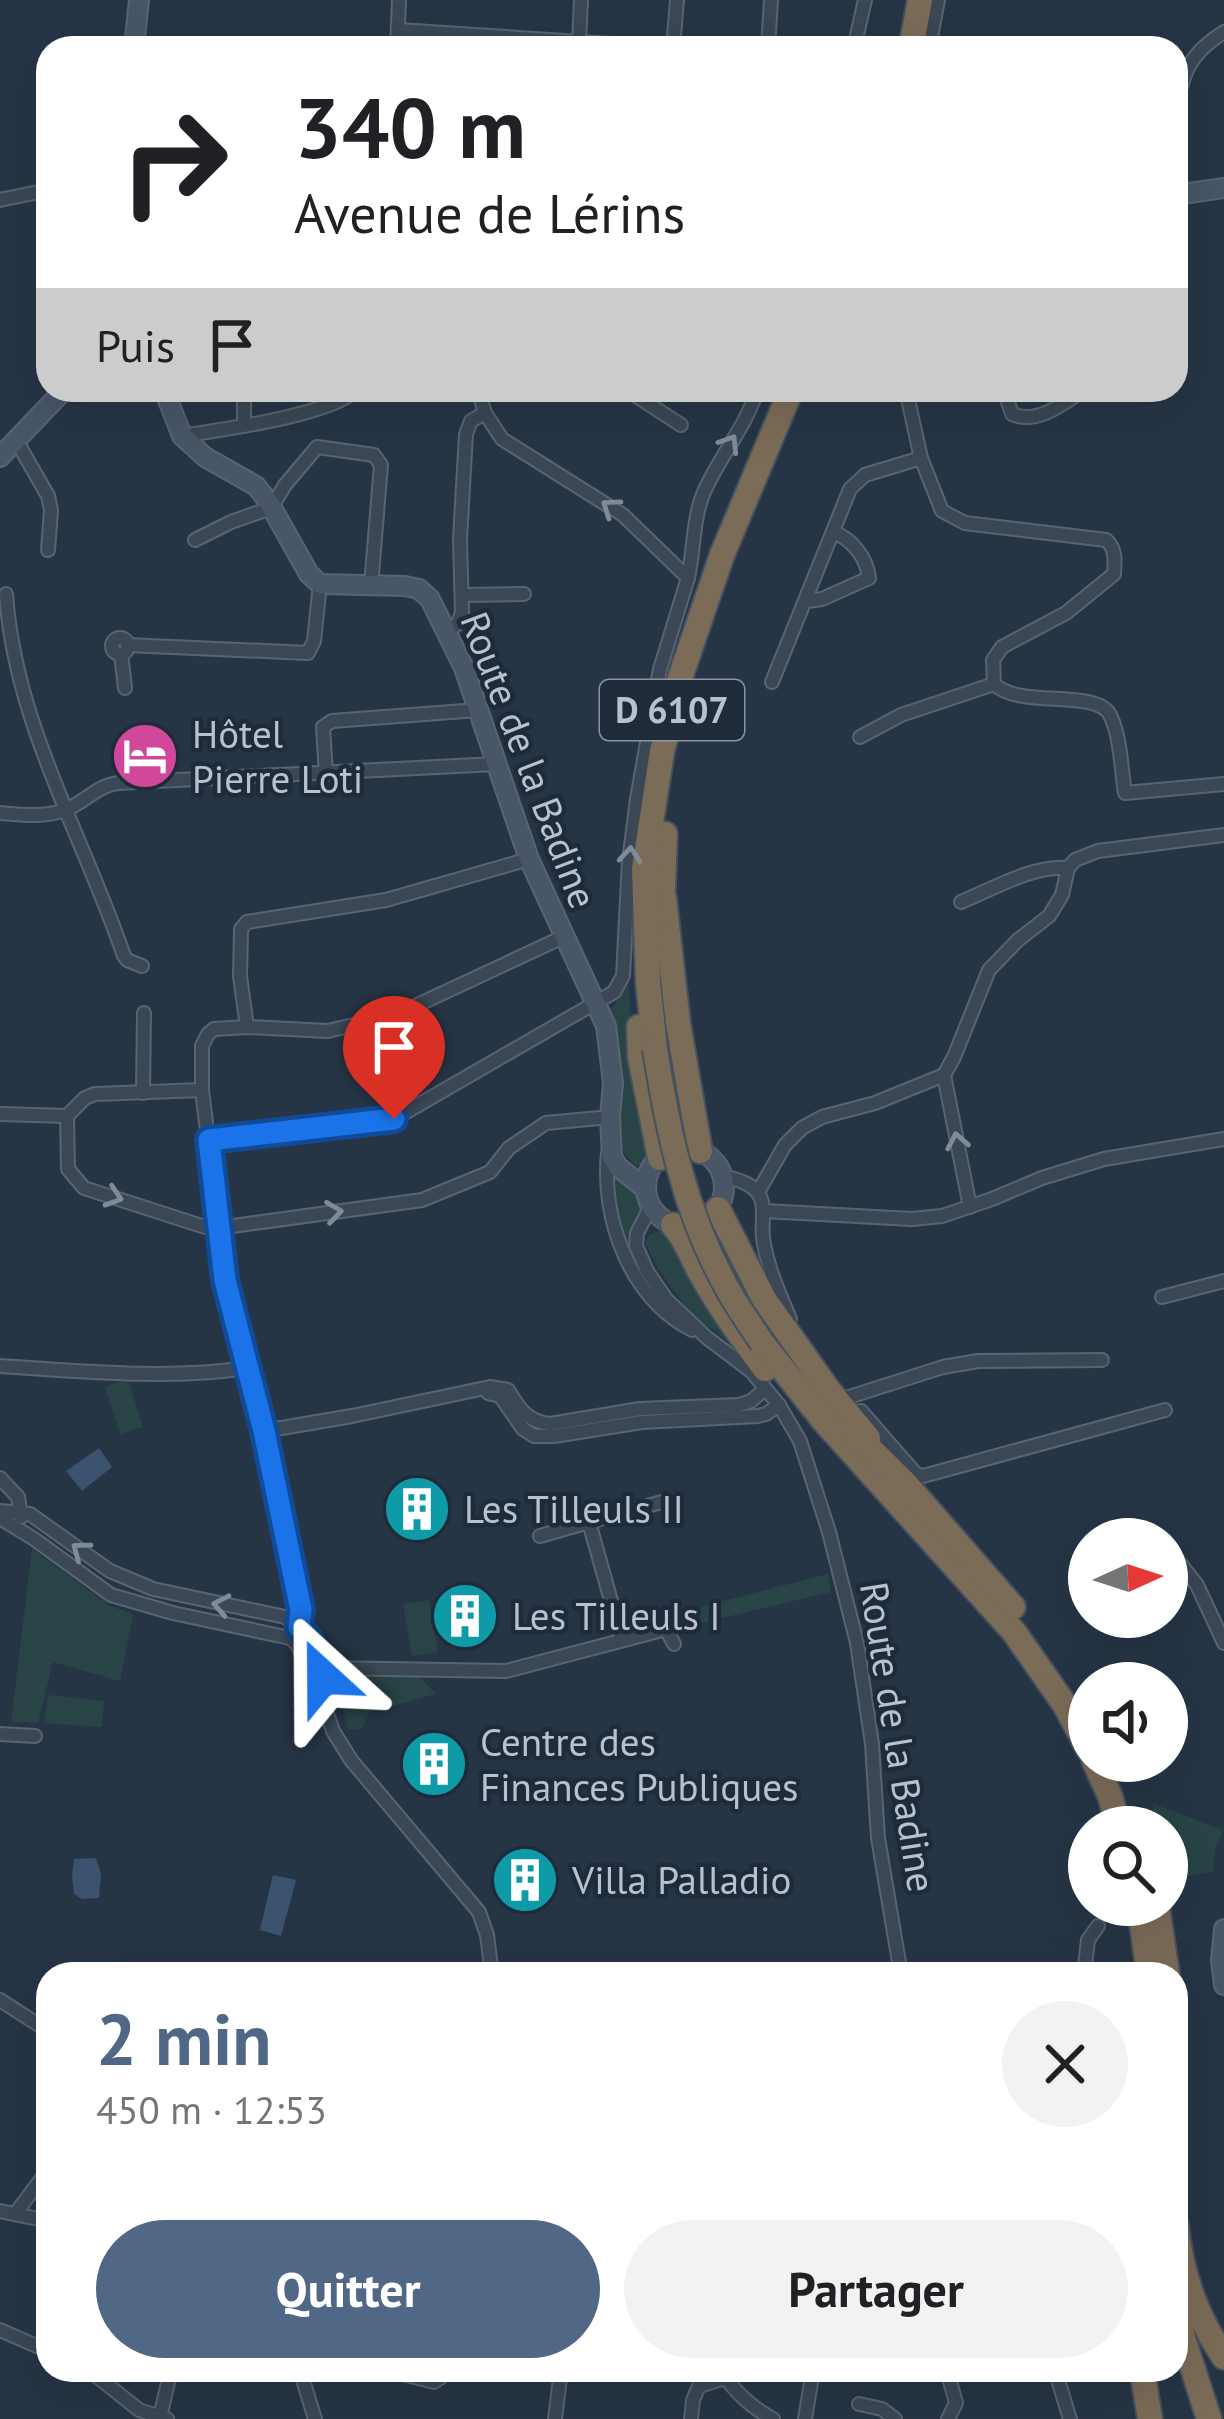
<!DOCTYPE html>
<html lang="fr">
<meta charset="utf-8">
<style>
body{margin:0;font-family:"PT Sans",sans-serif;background:#f2f2f2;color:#202124;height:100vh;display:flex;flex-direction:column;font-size:45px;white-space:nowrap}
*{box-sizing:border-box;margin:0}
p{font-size:39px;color:#757577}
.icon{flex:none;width:66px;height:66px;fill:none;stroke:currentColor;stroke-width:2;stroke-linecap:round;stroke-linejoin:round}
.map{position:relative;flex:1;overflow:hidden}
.details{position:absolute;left:36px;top:1962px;width:1152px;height:420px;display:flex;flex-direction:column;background:#fff;border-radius:36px;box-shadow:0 12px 48px #0002}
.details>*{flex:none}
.top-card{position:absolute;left:36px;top:36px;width:1152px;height:366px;border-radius:36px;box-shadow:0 12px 48px #0002;background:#fff;color:#202124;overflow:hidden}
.needle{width:78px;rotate:87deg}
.tools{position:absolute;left:1068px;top:1518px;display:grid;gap:24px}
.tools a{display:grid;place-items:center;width:120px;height:120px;border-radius:50%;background:#fff;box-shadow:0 12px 48px #0002;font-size:60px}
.pin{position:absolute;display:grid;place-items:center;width:102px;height:102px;color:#fff;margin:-123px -51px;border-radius:50% 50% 50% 0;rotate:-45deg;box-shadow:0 0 12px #0007}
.pin .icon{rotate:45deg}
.me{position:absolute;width:132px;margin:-66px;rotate:336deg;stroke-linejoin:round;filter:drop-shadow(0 0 9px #0008)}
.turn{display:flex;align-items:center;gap:42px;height:252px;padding:0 60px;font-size:54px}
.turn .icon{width:156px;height:156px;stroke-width:2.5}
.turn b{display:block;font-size:84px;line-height:102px}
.then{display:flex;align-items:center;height:114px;padding:0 60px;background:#0003;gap:24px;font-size:45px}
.round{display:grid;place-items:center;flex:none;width:126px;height:126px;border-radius:63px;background:#f2f2f2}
.headline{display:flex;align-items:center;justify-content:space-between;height:204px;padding:0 60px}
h1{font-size:72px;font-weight:600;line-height:90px;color:#516786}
.action{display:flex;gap:24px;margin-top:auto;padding:24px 60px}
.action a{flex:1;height:138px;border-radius:72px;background:#516786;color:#fff;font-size:48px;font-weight:600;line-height:138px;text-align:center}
.action a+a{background:#f2f2f2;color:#202124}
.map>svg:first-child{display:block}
</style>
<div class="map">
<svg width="1224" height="2419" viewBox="0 0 1224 2419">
<rect width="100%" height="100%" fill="#263546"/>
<g fill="#284446">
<path d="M629 984 631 1028 651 1151 645 1165 636 1166C608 1145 624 1102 621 1071 620 1051 615 1032 609 1012Z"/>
<path d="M611 1170 621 1181 642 1191C644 1206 641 1210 635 1223 627 1242 635 1258 642 1276L619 1233Z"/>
<path d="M662 1229 675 1236 744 1353 691 1314 658 1269 645 1243 650 1235Z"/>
<path d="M128 1379 143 1427 120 1434 105 1387Z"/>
<path d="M32 1549 110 1606 133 1614 120 1681 53 1662 38 1723 11 1722Z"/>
<path d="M828 1574 831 1592 680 1628 677 1613Z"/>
<path d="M429 1600 438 1652 412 1656 403 1604Z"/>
<path d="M339 1674 418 1676 436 1694 370 1712 362 1728 348 1730 337 1687Z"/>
<path d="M48 1695 104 1701 102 1727 44 1723Z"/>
<path d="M1152 1803 1223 1830 1215 1850 1213 1872 1173 1878 1167 1857V1827H1159Z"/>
</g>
<g fill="#3b536f">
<path d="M99 1448 112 1467 82 1491 66 1471Z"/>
<path d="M96 1858 101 1874 99 1898 82 1899 74 1894 72 1876 74 1859Z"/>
<path d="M273 1875 296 1880 281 1936 260 1930Z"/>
</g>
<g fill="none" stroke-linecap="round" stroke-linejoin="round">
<g stroke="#596472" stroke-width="16">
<g id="street">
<path d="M399 30 672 48"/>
<path d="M579 43 581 0"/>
<path d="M397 48 399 0"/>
<path d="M673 48 677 0"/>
<path d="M768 48 771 0"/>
<path d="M854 48 865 0"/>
<path d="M929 48 938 0"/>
<path d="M1176 111C1182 73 1190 53 1224 32"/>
<path d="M0 200 48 190"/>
<path d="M627 390 681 425"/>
<path d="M906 390 921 458 942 511 965 523 1106 540C1116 548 1115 562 1114 574L1066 613 1002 647 993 660 994 684C1021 710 1099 687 1111 717 1121 739 1121 769 1125 793L1224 784"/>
<path d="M1004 390 1012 414C1037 425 1063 404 1083 390"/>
<path d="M244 426V390"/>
<path d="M182 436C220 430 331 415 356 390"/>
<path d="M16 440 48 496 51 510 48 550"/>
<path d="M195 540 231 522 271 508 285 485 317 447 374 455 381 465 371 586"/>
<path d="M688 578C694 551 693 517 704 492 719 457 746 427 757 390"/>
<path d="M6 594C15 723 83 836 124 956L127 960 142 966"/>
<path d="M463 595 524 594"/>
<path d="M807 601 822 599 869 578C867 558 852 539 833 532"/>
<path d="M448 632 458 623 462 613 460 539 466 434 471 421 485 413"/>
<circle cx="120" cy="646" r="8"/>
<path d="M127 645 308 653 314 641 320 584"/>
<path d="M121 654 125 688"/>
<path d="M772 682 850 489 865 475 921 458"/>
<path d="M860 737 901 715 994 684"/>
<path d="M326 774 323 727 332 721 478 710"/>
<path d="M0 813C22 815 46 818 67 809 87 801 96 786 118 783L496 764"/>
<path d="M961 902C993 889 1033 865 1068 868"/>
<path d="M247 1027 240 976 241 929 247 922 386 900 529 859"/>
<path d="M944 1075 970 1207"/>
<path d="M143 1093 144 1013"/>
<path d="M0 1114 67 1116 85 1098 95 1094 202 1090"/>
<path d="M67 1116 68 1169 84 1188 205 1227 218 1228 422 1200 490 1172 509 1148 546 1123 610 1117"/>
<path d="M209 1140 394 1119 614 992 623 976 629 861 637 799 660 669 688 578 623 515 502 439 485 413 478 390"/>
<path d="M608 1153C601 1219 630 1298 692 1330"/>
<path d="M722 1175C734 1179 749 1182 757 1192 767 1203 761 1223 763 1238 767 1266 779 1293 790 1319"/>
<path d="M758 1192 785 1145 802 1128 822 1117 875 1103 944 1075 954 1057 989 970 1018 940 1049 916 1062 895 1068 868 1075 860 1098 851 1224 835"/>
<path d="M649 1202 647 1214 637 1233 636 1246 647 1271 666 1299 706 1337 751 1371 779 1405 800 1441 829 1532 857 1643 872 1744 878 1838 901 1974"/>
<path d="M764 1211 912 1219 942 1216 992 1199 1042 1178 1104 1159 1224 1139"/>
<path d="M1162 1297 1224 1281"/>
<path d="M0 1366C81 1371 166 1380 246 1368"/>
<path d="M488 1393 500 1396 523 1429 534 1436H554L642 1422 758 1416 766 1414 779 1405"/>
<path d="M849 1397 943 1367 978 1361 1102 1360"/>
<path d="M861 1411 916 1474 923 1476 1165 1410"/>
<path d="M264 1431 352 1416 490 1387 508 1390C519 1408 527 1422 550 1424L640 1409 739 1405 751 1401 765 1389"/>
<path d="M0 1478 18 1497 21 1517"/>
<path d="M0 1511 30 1514 110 1571 153 1589 285 1617C313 1634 323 1666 325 1698"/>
<path d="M0 1518 34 1539 111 1595 173 1613 290 1638 297 1644 324 1705 333 1731 351 1760 479 1912 487 1935 492 1974"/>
<path d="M1149 1534 1155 1539"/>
<path d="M540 1536 589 1522"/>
<path d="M1167 1547 1197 1585 1224 1643"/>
<path d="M290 1638 299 1627 301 1610 264 1431 225 1279 202 1090V1046L208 1034 214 1029 247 1027 328 1031 396 1015 563 937"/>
<path d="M622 1640 589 1522 669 1500"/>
<path d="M313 1671 325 1668 506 1671 666 1629 674 1644"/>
<path d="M0 1734 35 1736"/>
<path d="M1084 1974 1088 1940 1098 1926"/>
<path d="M0 2000 48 2031"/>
<path d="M0 2211 48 2221"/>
<path d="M15 2214 48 2170"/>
<path d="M0 2330 48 2351"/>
<path d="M89 2370 139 2410 167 2419"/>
<path d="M300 2370 315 2419"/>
<path d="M388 2370 434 2382 441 2377 442 2370"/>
<path d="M722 2370C731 2390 754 2409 773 2419"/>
<path d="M947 2370 956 2403 948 2419"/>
<path d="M1055 2370 1070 2419"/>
<path d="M859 2404 882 2409 895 2419"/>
<path d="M160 2417 171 2370"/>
<path d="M555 2419 561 2370"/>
<path d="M691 2419 693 2400 699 2386 725 2378"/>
<path d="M805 2419 813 2370"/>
</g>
</g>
<g stroke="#596472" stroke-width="22">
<g id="secondary">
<path d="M134 48 139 0"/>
<path d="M1176 195 1224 188"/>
<path d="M164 390 182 436 205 457 256 486 268 501 309 574 320 584 405 586 419 589 430 599 464 668 529 859 606 1026 613 1083 610 1117 612 1157 618 1167 646 1189"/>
<path d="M0 457 64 390"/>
<circle cx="685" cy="1187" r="39"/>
<path d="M1224 1929 1221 1960 1224 1985"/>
</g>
</g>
<g stroke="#45515f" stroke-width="28">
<g id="highway">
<path d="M911 48 920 0"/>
<path d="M664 898 678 1023 700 1151"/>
<path d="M662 913 665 834"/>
<path d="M639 1027 640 1057 660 1158"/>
<path d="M655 1049 648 982 644 869 662 751 681 675 722 555 791 390"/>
<path d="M718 1209 764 1299 829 1391 868 1438"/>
<path d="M673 1225C687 1240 691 1257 701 1274 720 1308 742 1338 765 1369"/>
<path d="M762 1343 824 1421 1014 1632 1065 1705 1089 1750"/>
<path d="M850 1429 903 1481 1013 1607"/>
<path d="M1094 1761 1110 1796 1119 1827"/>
<path d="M1139 1905 1149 1974"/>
<path d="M1157 1905 1167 1974"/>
<path d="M1176 2225C1181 2273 1196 2317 1224 2357"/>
<path d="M1176 2300 1183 2338 1209 2419"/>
<path d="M1142 2370 1150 2419"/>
</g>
</g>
<use href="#street" stroke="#3b4755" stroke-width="12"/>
<use href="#secondary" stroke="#485668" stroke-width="18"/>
<use href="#highway" stroke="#7b6c57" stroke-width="24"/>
<g stroke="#45515f" stroke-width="28" stroke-linecap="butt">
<path id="highway-bridge" d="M655 1049C668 1132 685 1213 727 1288 737 1307 750 1324 762 1343"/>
</g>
<use href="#highway-bridge" stroke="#7b6c57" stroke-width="24"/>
</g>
<defs><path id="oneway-chevron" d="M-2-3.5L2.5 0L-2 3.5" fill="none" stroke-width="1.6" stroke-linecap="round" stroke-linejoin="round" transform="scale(3)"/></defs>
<g stroke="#808b98">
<use href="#oneway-chevron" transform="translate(730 443) rotate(-58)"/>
<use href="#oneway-chevron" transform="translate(610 507) rotate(-145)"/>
<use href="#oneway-chevron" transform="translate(630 855) rotate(-85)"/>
<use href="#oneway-chevron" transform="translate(957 1141) rotate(-101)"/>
<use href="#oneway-chevron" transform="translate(114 1197) rotate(18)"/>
<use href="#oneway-chevron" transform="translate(334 1212) rotate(-8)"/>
<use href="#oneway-chevron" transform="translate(80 1550) rotate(-143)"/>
<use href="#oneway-chevron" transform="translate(221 1605) rotate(-169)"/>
</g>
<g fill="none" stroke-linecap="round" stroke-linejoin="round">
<g stroke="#114b97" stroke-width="30">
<path id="route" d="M323 1677 310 1640 299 1627 301 1610 264 1431 225 1280 209 1140 394 1119"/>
</g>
<use href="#route" stroke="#1a73e8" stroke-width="21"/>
</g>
<defs>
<g id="hotel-disc" transform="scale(3.45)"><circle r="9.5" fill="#d1479c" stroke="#1f2b3a"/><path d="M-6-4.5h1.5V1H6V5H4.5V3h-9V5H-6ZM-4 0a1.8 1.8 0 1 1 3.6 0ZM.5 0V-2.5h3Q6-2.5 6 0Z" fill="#fff"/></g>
<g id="building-disc" transform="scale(3.45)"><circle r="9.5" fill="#0f9aa8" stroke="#1f2b3a"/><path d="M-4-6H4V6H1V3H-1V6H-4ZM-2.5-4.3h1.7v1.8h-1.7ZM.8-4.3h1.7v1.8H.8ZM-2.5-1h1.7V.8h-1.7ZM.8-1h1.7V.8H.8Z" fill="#fff"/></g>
</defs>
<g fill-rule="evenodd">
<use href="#hotel-disc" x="145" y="756"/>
<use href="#building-disc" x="417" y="1509"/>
<use href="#building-disc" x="465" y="1616"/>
<use href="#building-disc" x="434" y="1764"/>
<use href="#building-disc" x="525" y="1880"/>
</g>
<g text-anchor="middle" stroke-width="9" stroke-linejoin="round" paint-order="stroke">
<rect fill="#1f2b3a" stroke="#8a95a2" stroke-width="3" x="600" y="680" width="144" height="60" rx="9"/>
<g font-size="36" font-weight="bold" fill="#b8c2ce">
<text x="672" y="723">D 6107</text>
</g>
<g font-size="39" fill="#b8c2ce" stroke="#1f2b3a" text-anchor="start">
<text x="192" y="748">Hôtel<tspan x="192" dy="45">Pierre Loti</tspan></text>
<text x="464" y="1523">Les Tilleuls II</text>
<text x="512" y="1630">Les Tilleuls I</text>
<text x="480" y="1756">Centre des<tspan x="480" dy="45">Finances Publiques</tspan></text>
<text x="572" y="1894">Villa Palladio</text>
</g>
<g font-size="39" fill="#b8c2ce" stroke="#1f2b3a">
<text transform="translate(529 760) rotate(69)" y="14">Route de la Badine</text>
<text transform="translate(898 1737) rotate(81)" y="14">Route de la Badine</text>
</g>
</g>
</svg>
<div class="tools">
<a><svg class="needle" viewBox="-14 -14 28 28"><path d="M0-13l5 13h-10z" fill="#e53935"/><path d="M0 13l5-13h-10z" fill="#757577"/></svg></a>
<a><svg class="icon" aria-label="sound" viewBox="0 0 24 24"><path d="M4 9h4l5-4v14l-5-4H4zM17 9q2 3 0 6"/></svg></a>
<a><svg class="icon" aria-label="search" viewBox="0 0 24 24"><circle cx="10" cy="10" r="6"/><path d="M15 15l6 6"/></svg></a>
</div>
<div class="pin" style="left:394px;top:1119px;background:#d93025"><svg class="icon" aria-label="arrive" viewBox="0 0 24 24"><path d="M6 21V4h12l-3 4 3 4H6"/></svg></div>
<svg class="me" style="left:323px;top:1677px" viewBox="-20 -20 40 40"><path d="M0-17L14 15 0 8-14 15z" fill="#1a73e8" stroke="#fff" stroke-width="4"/></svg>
<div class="top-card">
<div class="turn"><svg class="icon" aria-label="right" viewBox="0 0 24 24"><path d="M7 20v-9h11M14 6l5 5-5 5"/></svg><div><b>340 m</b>Avenue de Lérins</div></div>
<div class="then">Puis<svg class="icon" aria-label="arrive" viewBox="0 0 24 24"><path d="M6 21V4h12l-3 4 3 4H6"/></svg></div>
</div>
<section class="details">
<div class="headline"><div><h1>2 min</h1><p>450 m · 12:53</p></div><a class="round"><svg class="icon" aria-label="close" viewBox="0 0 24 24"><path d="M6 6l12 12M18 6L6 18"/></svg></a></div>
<div class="action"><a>Quitter</a><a>Partager</a></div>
</section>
</div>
